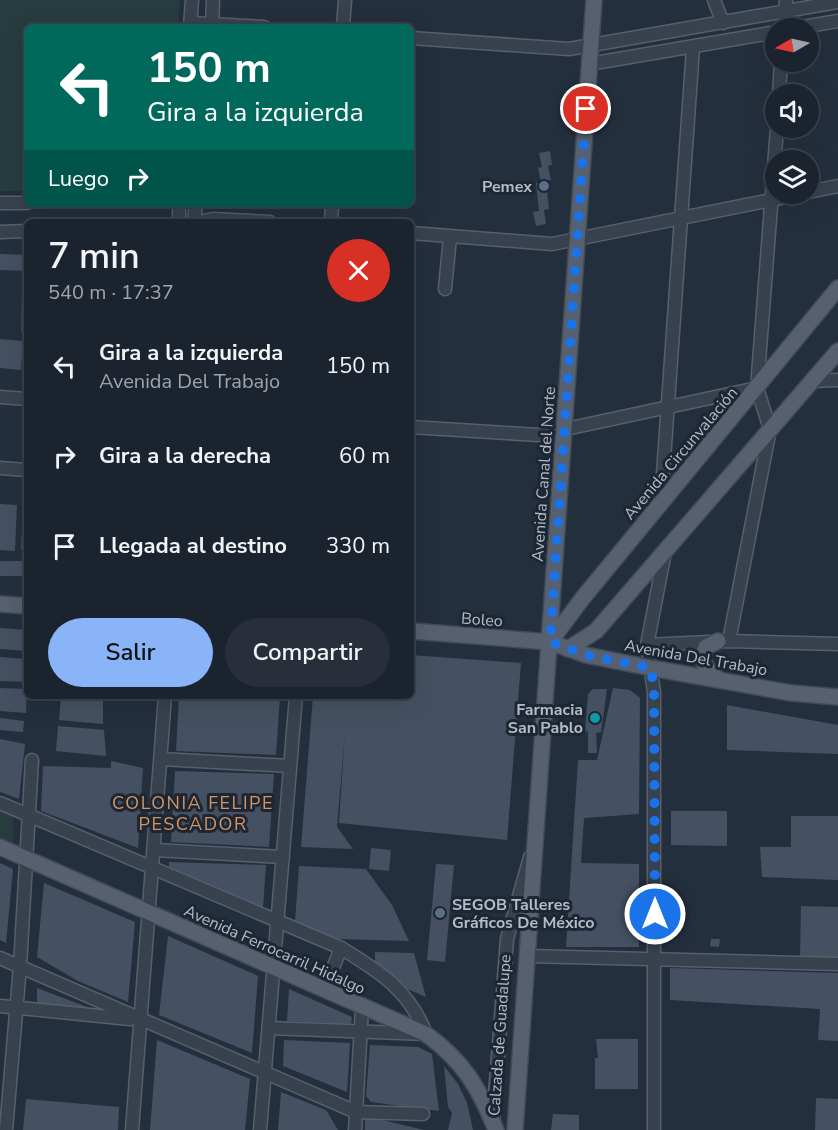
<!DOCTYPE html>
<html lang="es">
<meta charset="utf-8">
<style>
body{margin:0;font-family:"Nunito Sans",sans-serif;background:#282f3a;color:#f1f3f6;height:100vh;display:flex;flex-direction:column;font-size:22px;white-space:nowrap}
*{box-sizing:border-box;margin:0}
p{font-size:20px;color:#a0a4aa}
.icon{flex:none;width:33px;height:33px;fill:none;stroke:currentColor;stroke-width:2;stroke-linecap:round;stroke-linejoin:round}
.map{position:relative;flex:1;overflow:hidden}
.details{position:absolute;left:24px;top:219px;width:390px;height:480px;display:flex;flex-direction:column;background:#1b232e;border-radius:9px;box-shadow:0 6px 24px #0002,0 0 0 2px #39404a}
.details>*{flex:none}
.top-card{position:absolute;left:24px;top:24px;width:390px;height:183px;border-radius:9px;box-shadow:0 6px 24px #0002,0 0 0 2px #39404a;background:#00695c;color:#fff;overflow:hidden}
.needle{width:39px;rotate:261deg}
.fabs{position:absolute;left:765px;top:18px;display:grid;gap:12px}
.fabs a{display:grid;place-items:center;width:54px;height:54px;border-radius:50%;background:#1b232e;box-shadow:0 6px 24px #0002,0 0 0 2px #39404a;font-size:30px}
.pin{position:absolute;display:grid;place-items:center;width:51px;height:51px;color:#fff;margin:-26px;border:3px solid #fff;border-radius:50%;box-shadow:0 2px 6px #0007}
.me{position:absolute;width:66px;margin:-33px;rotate:0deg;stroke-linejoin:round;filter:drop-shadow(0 0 4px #0008)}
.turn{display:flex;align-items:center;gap:21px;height:126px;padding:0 24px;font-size:27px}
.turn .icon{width:78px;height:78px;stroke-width:2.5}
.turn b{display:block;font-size:42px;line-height:51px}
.then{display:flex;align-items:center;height:57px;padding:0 24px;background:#0003;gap:12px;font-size:22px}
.round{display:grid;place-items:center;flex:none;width:63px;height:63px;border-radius:32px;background:#282f3a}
.headline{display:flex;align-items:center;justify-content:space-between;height:102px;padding:0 24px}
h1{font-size:36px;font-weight:600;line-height:45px}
.action{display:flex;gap:12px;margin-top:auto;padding:12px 24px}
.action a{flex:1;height:69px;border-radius:36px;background:#8ab4f8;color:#111;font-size:24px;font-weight:600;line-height:69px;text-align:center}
.action a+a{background:#282f3a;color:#f1f3f6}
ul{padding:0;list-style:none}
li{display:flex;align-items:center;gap:18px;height:90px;padding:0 24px}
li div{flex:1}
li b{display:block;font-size:22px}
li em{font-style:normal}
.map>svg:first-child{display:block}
</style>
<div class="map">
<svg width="838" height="1130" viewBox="0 0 838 1130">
<rect width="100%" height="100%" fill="#242f3e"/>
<g fill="#263c3f">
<path d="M0 0H180L178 27H27V191H0Z"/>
<path d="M0 809 13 814V845L0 839Z"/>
</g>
<g fill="#455162">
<path d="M550 151 552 165 548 166 551 180 546 181 549 209 544 210 546 224 536 226 533 212 539 211 536 183 541 182 538 168 542 167 539 153Z"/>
<path d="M0 254 27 255V271L0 270Z"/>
<path d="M22 292H27V331H21Z"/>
<path d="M0 339 23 341 21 370 0 368Z"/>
<path d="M0 504 17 505 15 551 0 550Z"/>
<path d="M23 505H27V551L21 550Z"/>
<rect x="0" y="561" width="27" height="15"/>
<path d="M0 628 27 630V651L0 649Z"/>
<path d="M411 655 521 663 507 840 339 823 345 733 337 827 353 849 301 847 313 696H411Z"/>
<path d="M0 657 27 659V682L0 681Z"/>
<path d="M0 688 27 689 26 713 0 711Z"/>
<path d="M613 688 630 690 640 698 639 814 584 818 581 863 639 864V947H566L578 760H597Z"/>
<path d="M593 689H607L601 732 596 733 597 753H588V732L585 731 588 694Z"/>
<path d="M61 696 103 698V724L59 720Z"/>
<path d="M179 696H280L276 755 176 751Z"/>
<path d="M727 705 838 725V754L727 750Z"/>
<path d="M0 718 24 721 23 732 0 730Z"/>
<path d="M58 726 104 730 106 756 56 751Z"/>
<path d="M0 739 25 744 19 799 0 792Z"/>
<path d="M111 761 143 768 138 848 41 811 43 766 111 768Z"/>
<path d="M175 771 274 774 269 847 171 842Z"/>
<path d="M671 811H727V846L671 845Z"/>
<path d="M791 816H838V880L762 877 760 847H791Z"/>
<path d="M371 848 391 850 389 871 369 869Z"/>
<path d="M169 862 266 865 263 908 169 867Z"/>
<path d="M0 863 13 869 6 943 0 940Z"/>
<path d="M436 864 454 865 445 962 427 960Z"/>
<path d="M299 866 366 869 392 905 409 941 336 939 295 922Z"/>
<path d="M44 883 135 922 128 1002 78 981 37 957Z"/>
<path d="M801 906 838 907V957L800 956Z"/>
<path d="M168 936 258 976 252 1053 159 1015Z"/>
<path d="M711 939H720L719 947 710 946Z"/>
<path d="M375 952 414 953 426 997 400 986 380 969 375 961Z"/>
<path d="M670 968 838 973V1041L818 1040 820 1009 670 1000Z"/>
<path d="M37 988 87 1007V1008L37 1003Z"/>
<path d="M289 989 352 1017 351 1024 287 1021Z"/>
<path d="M596 1039H638V1089H595V1058H598Z"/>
<path d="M157 1040 250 1079 245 1130H150Z"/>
<path d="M284 1040 350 1043 347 1092 283 1066Z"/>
<path d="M370 1045 418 1047 432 1054 439 1111 371 1102 366 1096Z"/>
<path d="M444 1066 458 1084 467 1103 473 1130H448L452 1113 448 1107Z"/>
<path d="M281 1092 326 1110 338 1130H278Z"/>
<path d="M816 1098 838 1099V1130H815Z"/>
<path d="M26 1099 119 1107 118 1130H23Z"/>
<path d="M553 1114 579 1115V1130H551Z"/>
<path d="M372 1116 378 1119 424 1130H365V1119Z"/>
</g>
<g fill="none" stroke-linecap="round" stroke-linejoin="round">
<g stroke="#565f6c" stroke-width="15">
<g id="minor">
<path d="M714 0 723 23"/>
<path d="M191 23 264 27"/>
<path d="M190 27 192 0"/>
<path d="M212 27 213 0"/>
<path d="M343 27 345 0"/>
<path d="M784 28 786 0"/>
<path d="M796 28 838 21"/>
<path d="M411 38 569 49 838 2"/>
<path d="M589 64 776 32"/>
<path d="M779 94 781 62"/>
<path d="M808 192 838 186"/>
<path d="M0 203H27"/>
<path d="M179 222V204"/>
<path d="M194 222 196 204"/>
<path d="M199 222 213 219 270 222"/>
<path d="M331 222 332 204"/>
<path d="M0 232 27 231"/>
<path d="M411 233 552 244 801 194"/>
<path d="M445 289 450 237"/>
<path d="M812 381 838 380"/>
<path d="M0 397 27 399"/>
<path d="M411 427 538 435 757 388"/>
<path d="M0 468 27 470"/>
<path d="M661 502 693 48"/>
<path d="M729 641 770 429 757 388 777 128"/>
<path d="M647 645 729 641 838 644"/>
<path d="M161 759 290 766"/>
<path d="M0 803 341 948C379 971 410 991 426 1034L269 1028"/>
<path d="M155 850 283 857"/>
<path d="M528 956 838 964"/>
<path d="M0 958 356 1112 423 1114"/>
<path d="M324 990 341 948"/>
<path d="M0 1006 130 1019"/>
<path d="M493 1121 507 939 530 857"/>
<path d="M6 1130 20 966 32 760"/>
<path d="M132 1130 165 696"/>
<path d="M260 1130 296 696"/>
<path d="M355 1130 362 1008"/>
<path d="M654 1130V692L647 645 665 552"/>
</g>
</g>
<g stroke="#414a57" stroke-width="18">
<g id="major">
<path d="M0 604 27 606"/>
<path d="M411 631 550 642 586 655 651 668 791 693 838 697"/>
<path d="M718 641 706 647 702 658 707 669 719 680"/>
<path d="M550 642 582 599 838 288"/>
<path d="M568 649 596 631 838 351"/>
<path d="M0 847 426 1034C463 1061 479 1087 496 1130"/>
<path d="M515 1130 594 0"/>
</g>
</g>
<use href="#minor" stroke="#38414e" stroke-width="12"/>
<use href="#major" stroke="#56606e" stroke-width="15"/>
</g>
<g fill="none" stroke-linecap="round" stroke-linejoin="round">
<path stroke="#1a73e8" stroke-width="10" stroke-dasharray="0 18" d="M586 109 550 642 586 655 651 668 654 692 655 914"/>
</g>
<g fill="#5c6f8a" stroke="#1d2633" stroke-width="2">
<circle cx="544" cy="186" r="6"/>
<circle cx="440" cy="913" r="6"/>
</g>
<circle fill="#0f9aa8" stroke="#1d2633" stroke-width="2" cx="595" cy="718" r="6"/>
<g text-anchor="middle" stroke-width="6" stroke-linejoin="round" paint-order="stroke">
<g font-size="16" font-weight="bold" fill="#b4bcc9" stroke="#1d2633" text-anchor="end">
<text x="532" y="192">Pemex</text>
<text x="583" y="715">Farmacia<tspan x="583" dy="18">San Pablo</tspan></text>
<text x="452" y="910" text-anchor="start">SEGOB Talleres<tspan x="452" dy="18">Gráficos De México</tspan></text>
</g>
<g font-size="16" fill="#b4bcc9" stroke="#1d2633">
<text transform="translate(680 453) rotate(-50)" y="6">Avenida Circunvalación</text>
<text transform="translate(543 474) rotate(-86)" y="6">Avenida Canal del Norte</text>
<text transform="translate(482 619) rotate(4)" y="6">Boleo</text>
<text transform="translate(696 657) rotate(10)" y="6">Avenida Del Trabajo</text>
<text transform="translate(275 949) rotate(24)" y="6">Avenida Ferrocarril Hidalgo</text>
<text transform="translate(499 1035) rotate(-86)" y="6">Calzada de Guadalupe</text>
</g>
<g font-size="18" letter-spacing="1.5" fill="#d59563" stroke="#1d2633">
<text x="193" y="809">COLONIA FELIPE<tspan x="193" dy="21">PESCADOR</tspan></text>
</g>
</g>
</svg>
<div class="fabs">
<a><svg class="needle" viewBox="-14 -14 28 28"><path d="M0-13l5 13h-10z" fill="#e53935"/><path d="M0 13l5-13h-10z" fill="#a0a4aa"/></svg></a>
<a><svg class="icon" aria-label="sound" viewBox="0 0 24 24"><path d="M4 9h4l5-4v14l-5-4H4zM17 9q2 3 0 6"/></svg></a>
<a><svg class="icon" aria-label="layers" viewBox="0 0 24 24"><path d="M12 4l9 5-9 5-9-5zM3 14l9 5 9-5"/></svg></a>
</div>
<div class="pin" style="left:586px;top:109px;background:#d93025"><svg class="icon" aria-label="arrive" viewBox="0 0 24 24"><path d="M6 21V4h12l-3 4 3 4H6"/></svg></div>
<svg class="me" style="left:655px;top:914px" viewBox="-20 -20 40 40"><circle r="17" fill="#1a73e8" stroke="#fff" stroke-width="3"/><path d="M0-11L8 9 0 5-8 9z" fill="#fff"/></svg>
<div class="top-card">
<div class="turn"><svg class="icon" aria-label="left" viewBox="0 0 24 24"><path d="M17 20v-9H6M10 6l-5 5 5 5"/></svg><div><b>150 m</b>Gira a la izquierda</div></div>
<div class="then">Luego<svg class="icon" aria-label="right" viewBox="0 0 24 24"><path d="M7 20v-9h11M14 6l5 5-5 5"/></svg></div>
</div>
<section class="details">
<div class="headline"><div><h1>7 min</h1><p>540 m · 17:37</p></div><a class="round" style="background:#d93025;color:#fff"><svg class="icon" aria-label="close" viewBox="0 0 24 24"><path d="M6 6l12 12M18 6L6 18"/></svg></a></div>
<ul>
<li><svg class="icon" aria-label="left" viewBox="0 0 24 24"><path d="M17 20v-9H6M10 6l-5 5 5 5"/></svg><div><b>Gira a la izquierda</b><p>Avenida Del Trabajo</p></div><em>150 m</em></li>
<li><svg class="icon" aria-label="right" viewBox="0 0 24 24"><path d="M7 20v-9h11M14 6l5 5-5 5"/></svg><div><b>Gira a la derecha</b></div><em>60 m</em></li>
<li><svg class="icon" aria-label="arrive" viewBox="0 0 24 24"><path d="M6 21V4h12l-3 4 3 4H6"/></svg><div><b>Llegada al destino</b></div><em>330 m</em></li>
</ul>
<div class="action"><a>Salir</a><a>Compartir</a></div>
</section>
</div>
